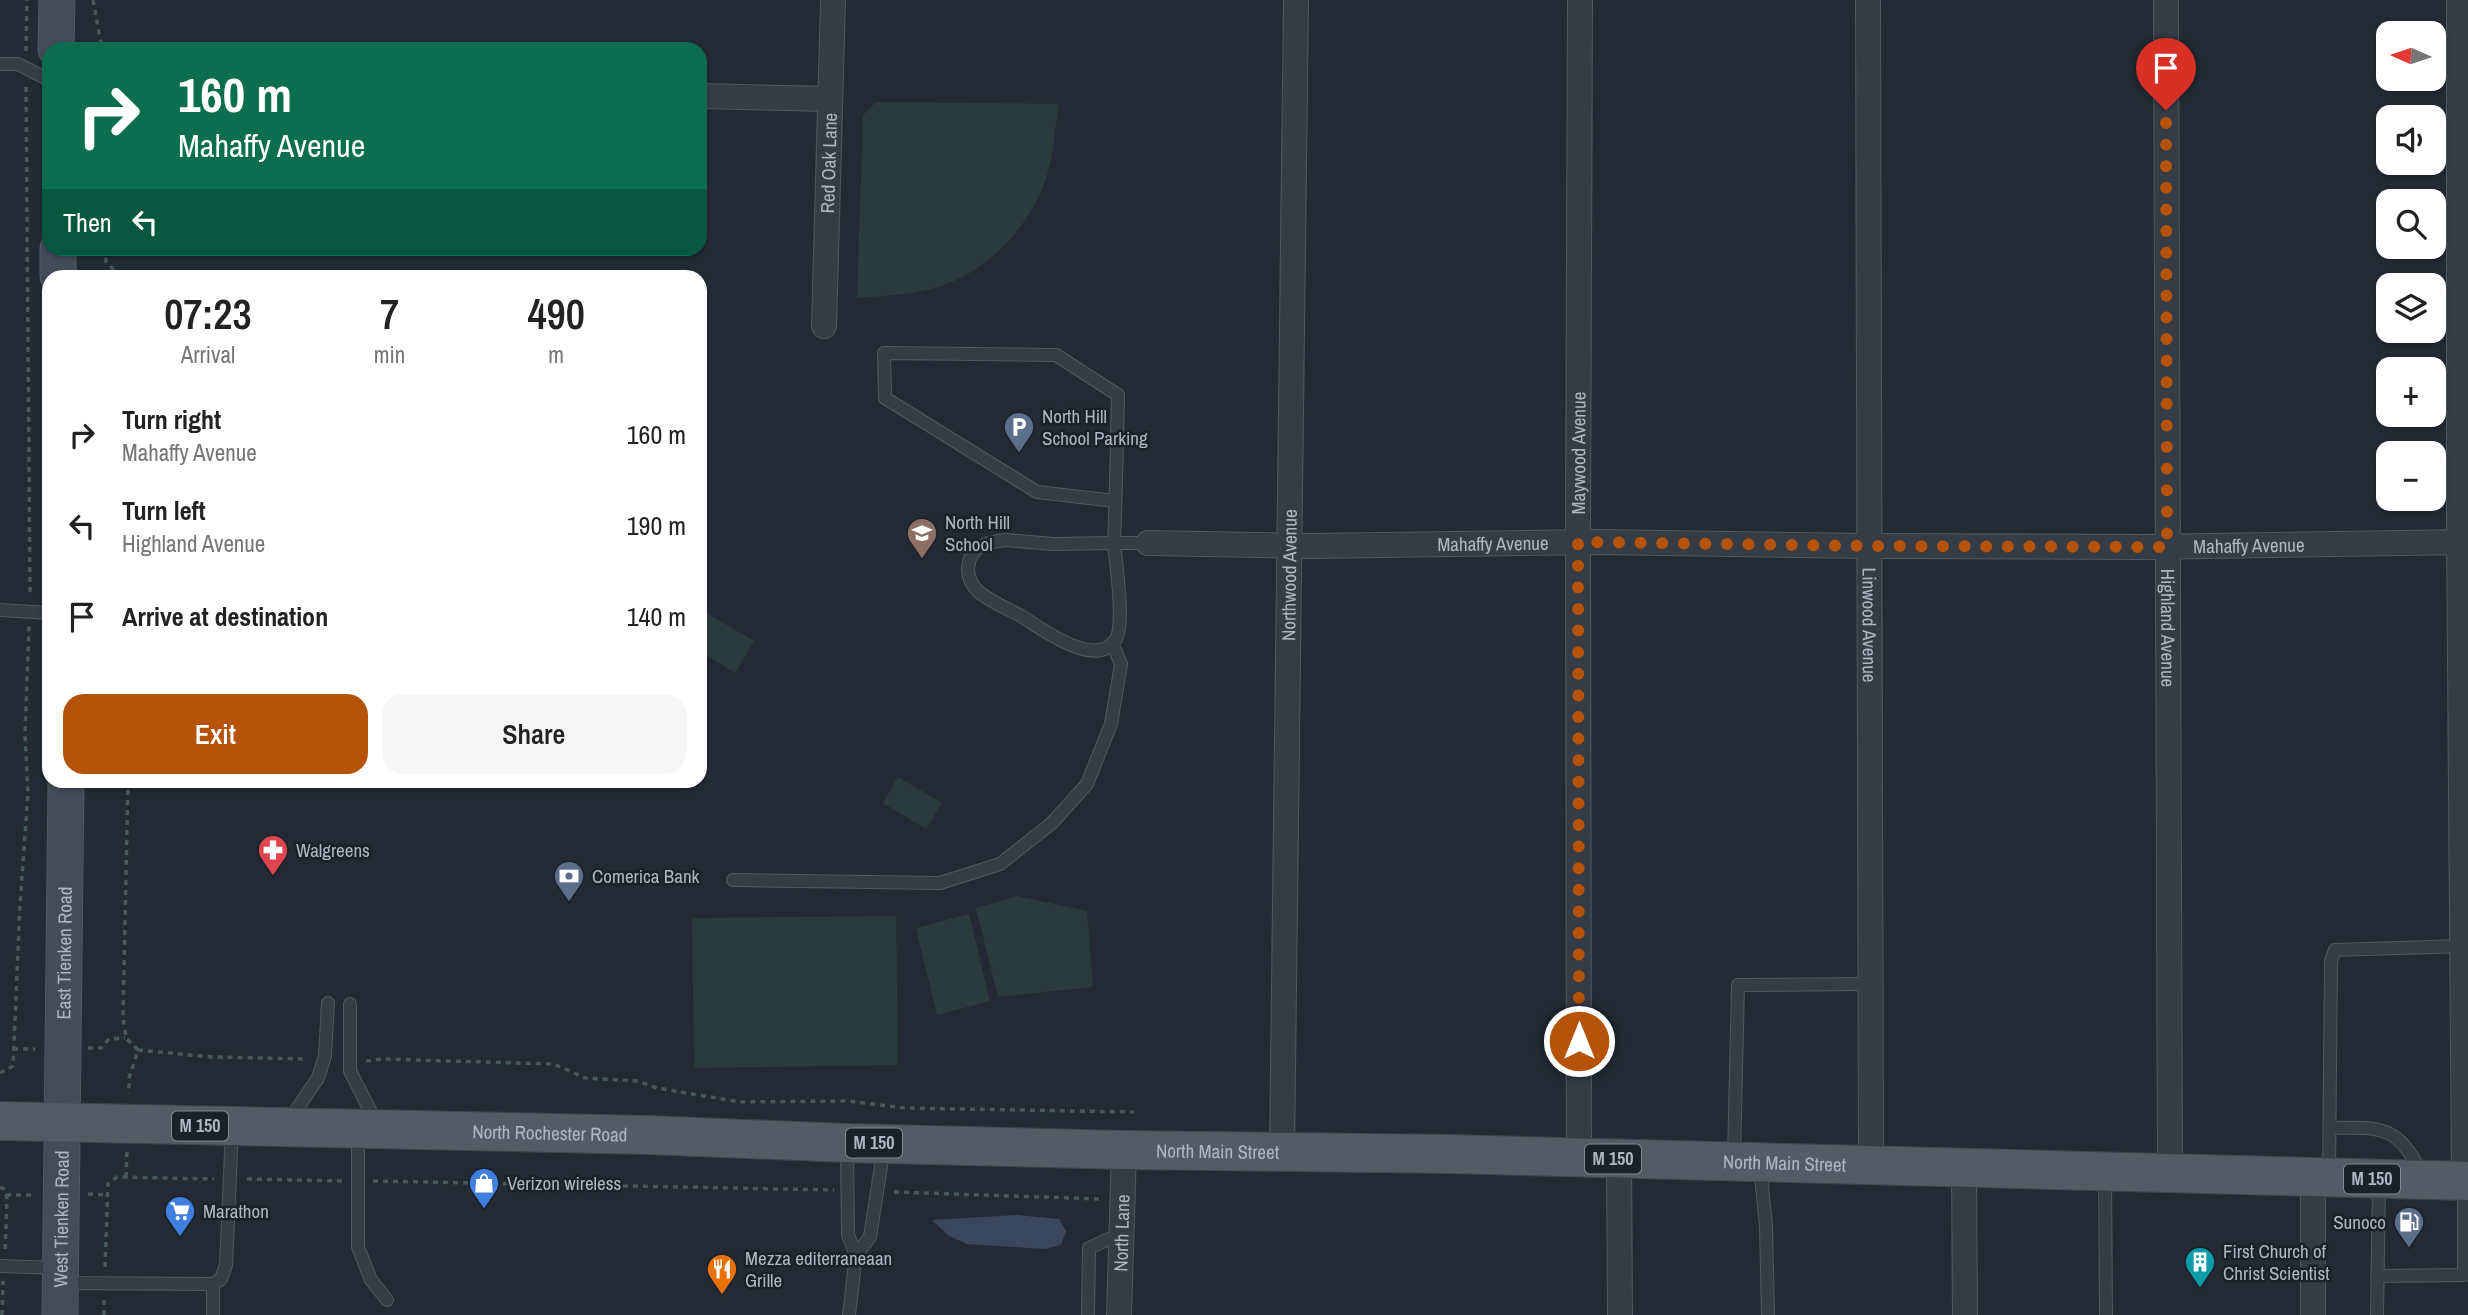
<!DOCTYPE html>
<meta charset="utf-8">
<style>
body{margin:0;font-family:"Archivo Narrow",sans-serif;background:#f6f6f6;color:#222;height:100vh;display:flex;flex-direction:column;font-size:26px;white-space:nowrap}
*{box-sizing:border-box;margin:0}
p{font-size:23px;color:#767676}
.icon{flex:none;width:38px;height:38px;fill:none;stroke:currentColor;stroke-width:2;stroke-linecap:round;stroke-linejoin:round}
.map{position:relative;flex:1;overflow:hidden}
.details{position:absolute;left:42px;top:270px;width:665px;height:518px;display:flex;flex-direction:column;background:#fff;border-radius:21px;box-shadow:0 2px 5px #0004}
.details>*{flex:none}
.banner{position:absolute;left:42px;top:42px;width:665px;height:214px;border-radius:21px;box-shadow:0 2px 5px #0004;background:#0b6e4f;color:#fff;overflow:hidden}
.needle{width:46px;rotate:273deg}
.tools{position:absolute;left:2376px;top:21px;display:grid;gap:14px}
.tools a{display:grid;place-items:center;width:70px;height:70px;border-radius:14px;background:#fff;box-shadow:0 2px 5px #0004;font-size:35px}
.pin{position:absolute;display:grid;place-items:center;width:60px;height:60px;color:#fff;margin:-72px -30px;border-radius:50% 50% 50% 0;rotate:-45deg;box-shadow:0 0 7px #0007}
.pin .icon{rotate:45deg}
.me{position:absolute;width:77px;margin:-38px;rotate:0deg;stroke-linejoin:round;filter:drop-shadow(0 0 5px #0008)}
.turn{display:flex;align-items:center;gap:24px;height:147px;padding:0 21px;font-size:32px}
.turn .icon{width:91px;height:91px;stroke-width:2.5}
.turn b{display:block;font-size:49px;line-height:60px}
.then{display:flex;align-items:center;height:66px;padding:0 21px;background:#0003;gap:14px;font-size:26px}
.eta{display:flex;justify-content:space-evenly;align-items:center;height:119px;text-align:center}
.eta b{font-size:42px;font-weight:600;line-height:49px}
.primary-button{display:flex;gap:14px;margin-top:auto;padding:14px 21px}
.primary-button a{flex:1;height:80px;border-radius:21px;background:#b45309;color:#fff;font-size:28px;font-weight:600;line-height:80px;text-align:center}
.primary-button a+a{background:#f6f6f6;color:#222}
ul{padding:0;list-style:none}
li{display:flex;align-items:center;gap:21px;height:91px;padding:0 21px}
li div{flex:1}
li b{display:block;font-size:26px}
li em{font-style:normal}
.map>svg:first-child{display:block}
</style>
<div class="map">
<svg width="2468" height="1315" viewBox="0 0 2468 1315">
<rect width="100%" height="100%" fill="#232a35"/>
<g fill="#2a3b3c">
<path d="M876 102 1059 104C1055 126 1054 151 1048 172 1032 226 986 275 931 289 907 295 882 296 857 298L863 115Z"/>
<path d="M703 611 754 641 735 673 700 651V616Z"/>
<path d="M898 777 942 803 926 829 883 803Z"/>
<path d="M1017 896 1087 911 1093 987 998 997 976 908Z"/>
<path d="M969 914 990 1001 937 1015 916 928Z"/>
<path d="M896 916 898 1065 694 1068 692 918Z"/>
</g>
<path fill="#39475d" d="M1016 1215 1059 1219 1066 1231 1061 1245 1045 1249 967 1244 949 1236 932 1220Z"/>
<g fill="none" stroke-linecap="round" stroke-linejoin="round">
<g stroke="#535964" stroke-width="14">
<g id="lane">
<path d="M0 64H18L49 80"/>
<path d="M1115 501 1037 492 885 398 884 353 1056 355 1118 395C1117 444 1116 494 1114 543H1148"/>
<path d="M1006 540 1053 544 1114 543C1116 563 1125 623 1116 639 1097 671 1041 628 1021 616 1008 609 991 602 979 592 972 586 968 577 968 568 970 546 986 542 1006 540Z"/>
<path d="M0 610 49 613"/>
<path d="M733 880 940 883 1000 864 1052 823 1087 784 1111 724 1121 664 1112 643"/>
<path d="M350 1004V1071L377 1124"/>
<path d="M288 1122 318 1078 325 1056 328 1003"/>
<path d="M2330 1128C2378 1127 2399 1124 2421 1174"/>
<path d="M358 1133V1247L371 1280 387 1300"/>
<path d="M847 1148 848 1235 856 1255"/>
<path d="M1734 1158 1738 985 1871 984"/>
<path d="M1760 1167 1766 1226 1768 1315"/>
<path d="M2329 1175 2331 961 2335 950 2462 946"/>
<path d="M2105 1176 2106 1315"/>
<path d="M0 1266 60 1268"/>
<path d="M2377 1276 2464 1275V1184"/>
<path d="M62 1283 213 1284 221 1279 226 1265 232 1130"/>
<path d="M213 1284V1315"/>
<path d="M849 1315 856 1255 870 1237 884 1147"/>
<path d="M1088 1315 1089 1248 1122 1233"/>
<path d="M2377 1315 2379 1182"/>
</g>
</g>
<g stroke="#535964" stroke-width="26">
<g id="street">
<path id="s1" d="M1868 0 1871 1166"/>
<path id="s2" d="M2166 0 2170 1174"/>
<path d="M2459 0V530L2464 1181"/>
<path d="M700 96 830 99"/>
<path id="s3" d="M824 326 833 0"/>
<path id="s4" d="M1148 543 1310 546 1596 542 1871 546 2144 547 2468 542"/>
<path id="s5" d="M1282 1151 1296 0"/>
<path id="s6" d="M1579 1158 1578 524 1580 0"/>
<path d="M1619 1159 1620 1315"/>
<path d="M1964 1169 1965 1315"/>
<path d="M2313 1178V1315"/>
<path id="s7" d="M1119 1315 1124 1150"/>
</g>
</g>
<g stroke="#535964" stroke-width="37">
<g id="secondary">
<path d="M56 49 57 0"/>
<path d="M58 248V276"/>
<path id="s8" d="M60 1315 66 780"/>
</g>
</g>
<g stroke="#3f4550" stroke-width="40">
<g id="primary">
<path id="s9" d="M0 1121 648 1135 847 1143 1124 1150 1449 1154 2468 1181"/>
</g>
</g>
<g stroke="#48585b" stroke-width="3.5" stroke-dasharray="5 5" stroke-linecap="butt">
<path d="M93 0 102 49"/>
<path d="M26 51 27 0"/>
<path d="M26 87 30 597"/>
<path d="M103 248 106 261 119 276"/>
<path d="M128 780 123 1017 126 1038 138 1050 129 1078V1094"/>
<path d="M88 1048H101L109 1039 125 1038"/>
<path d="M13 1049H35"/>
<path d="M138 1050 212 1057 307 1059"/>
<path d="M366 1061 382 1059 554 1064 585 1078 637 1081 657 1088 740 1102 848 1101 905 1108 1134 1112"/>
<path d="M0 1073 13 1066 20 904 28 794 25 735 29 626"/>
<path d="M126 1177 127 1151"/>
<path d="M247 1179 344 1181"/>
<path d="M373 1181 834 1190"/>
<path d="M0 1187 4 1189 7 1198 5 1252"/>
<path d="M894 1192 1100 1199"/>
<path d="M88 1194 107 1195"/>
<path d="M6 1195H35"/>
<path d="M105 1267 108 1184 117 1177 214 1179"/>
<path d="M2 1315 3 1281"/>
<path d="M104 1315V1299"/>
</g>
<use href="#lane" stroke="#363c46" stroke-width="12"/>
<use href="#street" stroke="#363c46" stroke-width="24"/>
<use href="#secondary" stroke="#444b59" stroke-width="35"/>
<use href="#primary" stroke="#545a66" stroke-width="38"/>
</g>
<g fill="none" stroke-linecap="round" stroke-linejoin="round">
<path stroke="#b45309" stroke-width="12" stroke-dasharray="0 21.6" d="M1579 1041 1578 542 1871 546 2167 547 2166 110"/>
</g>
<defs>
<g id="parking-pin" transform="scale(1.575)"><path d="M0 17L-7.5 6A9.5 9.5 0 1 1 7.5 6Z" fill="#5c6f8a" stroke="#1b212b"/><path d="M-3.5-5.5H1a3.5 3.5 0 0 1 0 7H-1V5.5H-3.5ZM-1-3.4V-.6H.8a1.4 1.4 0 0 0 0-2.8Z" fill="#fff"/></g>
<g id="school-pin" transform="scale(1.575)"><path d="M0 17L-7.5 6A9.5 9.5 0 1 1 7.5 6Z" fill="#8d6e63" stroke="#1b212b"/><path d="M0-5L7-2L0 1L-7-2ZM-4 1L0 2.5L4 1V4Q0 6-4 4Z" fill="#fff"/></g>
<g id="pharmacy-pin" transform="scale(1.575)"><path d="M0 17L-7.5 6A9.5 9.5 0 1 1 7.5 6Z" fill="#e0444e" stroke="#1b212b"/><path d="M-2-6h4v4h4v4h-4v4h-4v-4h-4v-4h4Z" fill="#fff"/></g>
<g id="bank-pin" transform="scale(1.575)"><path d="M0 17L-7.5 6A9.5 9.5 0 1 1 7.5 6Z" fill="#5c6f8a" stroke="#1b212b"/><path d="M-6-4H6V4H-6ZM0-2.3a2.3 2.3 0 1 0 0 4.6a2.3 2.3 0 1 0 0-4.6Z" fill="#fff"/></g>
<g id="shop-pin" transform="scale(1.575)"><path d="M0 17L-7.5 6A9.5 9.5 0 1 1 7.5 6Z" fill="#3f7fe0" stroke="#1b212b"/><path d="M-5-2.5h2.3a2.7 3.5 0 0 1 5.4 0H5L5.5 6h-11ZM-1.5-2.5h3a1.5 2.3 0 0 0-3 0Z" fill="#fff"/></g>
<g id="supermarket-pin" transform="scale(1.575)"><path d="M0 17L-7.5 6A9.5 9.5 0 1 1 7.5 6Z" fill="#3f7fe0" stroke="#1b212b"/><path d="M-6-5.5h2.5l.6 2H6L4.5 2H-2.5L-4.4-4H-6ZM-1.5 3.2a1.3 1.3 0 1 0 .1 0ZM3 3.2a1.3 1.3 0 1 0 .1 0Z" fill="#fff"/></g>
<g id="fuel-pin" transform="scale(1.575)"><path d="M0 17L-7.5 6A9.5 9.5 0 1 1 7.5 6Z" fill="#5c6f8a" stroke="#1b212b"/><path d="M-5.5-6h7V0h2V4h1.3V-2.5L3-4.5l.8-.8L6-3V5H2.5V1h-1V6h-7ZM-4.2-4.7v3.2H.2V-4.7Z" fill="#fff"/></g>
<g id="building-pin" transform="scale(1.575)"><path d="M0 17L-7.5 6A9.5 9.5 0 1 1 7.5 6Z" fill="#0f9aa8" stroke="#1b212b"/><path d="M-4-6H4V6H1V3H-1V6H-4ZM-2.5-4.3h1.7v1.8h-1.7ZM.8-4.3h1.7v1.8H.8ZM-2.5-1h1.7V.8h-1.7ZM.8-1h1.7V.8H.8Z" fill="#fff"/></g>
<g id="restaurant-pin" transform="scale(1.575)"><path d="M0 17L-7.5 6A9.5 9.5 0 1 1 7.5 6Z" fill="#e8710a" stroke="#1b212b"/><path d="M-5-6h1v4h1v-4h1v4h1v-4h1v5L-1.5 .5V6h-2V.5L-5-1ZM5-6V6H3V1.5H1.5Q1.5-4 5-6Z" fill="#fff"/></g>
</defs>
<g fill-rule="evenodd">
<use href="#parking-pin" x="1019" y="427"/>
<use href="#school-pin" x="922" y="533"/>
<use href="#pharmacy-pin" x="273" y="850"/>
<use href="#bank-pin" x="569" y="876"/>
<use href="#shop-pin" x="484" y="1183"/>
<use href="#supermarket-pin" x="180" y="1211"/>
<use href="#fuel-pin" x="2409" y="1222"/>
<use href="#building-pin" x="2200" y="1262"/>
<use href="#restaurant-pin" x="722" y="1269"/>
</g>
<g text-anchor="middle" stroke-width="5" stroke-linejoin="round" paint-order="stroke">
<g fill="#1b212b" stroke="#838995" stroke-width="2">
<rect x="172" y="1111.5" width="56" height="29" rx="5"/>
<rect x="846" y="1128.5" width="56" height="29" rx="5"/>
<rect x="1585" y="1144.5" width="56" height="29" rx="5"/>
<rect x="2344" y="1164.5" width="56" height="29" rx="5"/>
</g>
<g font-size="18" font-weight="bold" fill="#b0b6c3">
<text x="200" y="1132">M 150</text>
<text x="874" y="1149">M 150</text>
<text x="1613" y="1165">M 150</text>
<text x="2372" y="1185">M 150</text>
</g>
<g font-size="19" fill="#b0b6c3" stroke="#1b212b">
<text dy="7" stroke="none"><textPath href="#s3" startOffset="163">Red Oak Lane</textPath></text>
<text dy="7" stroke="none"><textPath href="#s6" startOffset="705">Maywood Avenue</textPath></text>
<text dy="7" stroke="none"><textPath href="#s4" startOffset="345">Mahaffy Avenue</textPath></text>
<text dy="7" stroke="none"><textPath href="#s4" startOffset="1101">Mahaffy Avenue</textPath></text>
<text dy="7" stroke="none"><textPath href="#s5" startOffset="576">Northwood Avenue</textPath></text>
<text dy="7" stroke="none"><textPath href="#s1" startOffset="625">Linwood Avenue</textPath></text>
<text dy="7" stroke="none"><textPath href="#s2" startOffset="628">Highland Avenue</textPath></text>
<text dy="7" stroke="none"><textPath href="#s8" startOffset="362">East Tienken Road</textPath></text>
<text dy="7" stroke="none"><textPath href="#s9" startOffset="550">North Rochester Road</textPath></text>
<text dy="7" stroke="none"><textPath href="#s9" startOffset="1218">North Main Street</textPath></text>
<text dy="7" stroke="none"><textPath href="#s9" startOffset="1785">North Main Street</textPath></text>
<text dy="7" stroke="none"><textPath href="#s8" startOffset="96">West Tienken Road</textPath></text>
<text dy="7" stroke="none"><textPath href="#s7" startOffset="82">North Lane</textPath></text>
</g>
<g font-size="19" fill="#b0b6c3" stroke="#1b212b" text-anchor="start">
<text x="1042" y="423">North Hill<tspan x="1042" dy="22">School Parking</tspan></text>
<text x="945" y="529">North Hill<tspan x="945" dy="22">School</tspan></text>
<text x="296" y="857">Walgreens</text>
<text x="592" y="883">Comerica Bank</text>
<text x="507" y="1190">Verizon wireless</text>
<text x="203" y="1218">Marathon</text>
<text x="2386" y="1229" text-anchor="end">Sunoco</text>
<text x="2223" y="1258">First Church of<tspan x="2223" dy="22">Christ Scientist</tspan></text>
<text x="745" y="1265">Mezza editerraneaan<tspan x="745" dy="22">Grille</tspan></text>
</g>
</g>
</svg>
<div class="tools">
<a><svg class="needle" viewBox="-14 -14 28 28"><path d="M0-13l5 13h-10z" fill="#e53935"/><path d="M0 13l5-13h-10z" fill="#767676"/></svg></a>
<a><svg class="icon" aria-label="sound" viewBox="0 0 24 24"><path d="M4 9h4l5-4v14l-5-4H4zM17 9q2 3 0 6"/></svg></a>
<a><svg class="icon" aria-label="search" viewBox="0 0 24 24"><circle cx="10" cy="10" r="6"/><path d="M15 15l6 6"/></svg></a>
<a><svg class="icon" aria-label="layers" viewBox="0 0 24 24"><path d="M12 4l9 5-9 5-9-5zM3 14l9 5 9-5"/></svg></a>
<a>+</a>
<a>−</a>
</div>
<div class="pin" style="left:2166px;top:110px;background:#d93025"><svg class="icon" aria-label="arrive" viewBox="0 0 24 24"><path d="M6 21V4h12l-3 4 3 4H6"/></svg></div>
<svg class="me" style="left:1579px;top:1041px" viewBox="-20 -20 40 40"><circle r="17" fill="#b45309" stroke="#fff" stroke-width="3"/><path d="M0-11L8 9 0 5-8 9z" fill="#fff"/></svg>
<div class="banner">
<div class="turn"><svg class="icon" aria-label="right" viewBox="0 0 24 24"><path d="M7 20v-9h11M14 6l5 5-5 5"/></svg><div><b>160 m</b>Mahaffy Avenue</div></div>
<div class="then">Then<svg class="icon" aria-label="left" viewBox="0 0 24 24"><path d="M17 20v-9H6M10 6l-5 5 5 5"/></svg></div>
</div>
<section class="details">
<div class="eta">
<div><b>07:23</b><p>Arrival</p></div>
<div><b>7</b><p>min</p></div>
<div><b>490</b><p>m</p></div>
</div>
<ul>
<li><svg class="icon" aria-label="right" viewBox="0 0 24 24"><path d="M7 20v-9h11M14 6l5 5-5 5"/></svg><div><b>Turn right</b><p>Mahaffy Avenue</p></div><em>160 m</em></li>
<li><svg class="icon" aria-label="left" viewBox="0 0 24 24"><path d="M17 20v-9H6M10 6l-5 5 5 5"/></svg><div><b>Turn left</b><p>Highland Avenue</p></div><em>190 m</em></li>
<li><svg class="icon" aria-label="arrive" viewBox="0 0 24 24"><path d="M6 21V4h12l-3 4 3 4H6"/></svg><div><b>Arrive at destination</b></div><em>140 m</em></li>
</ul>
<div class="primary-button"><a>Exit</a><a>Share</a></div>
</section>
</div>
